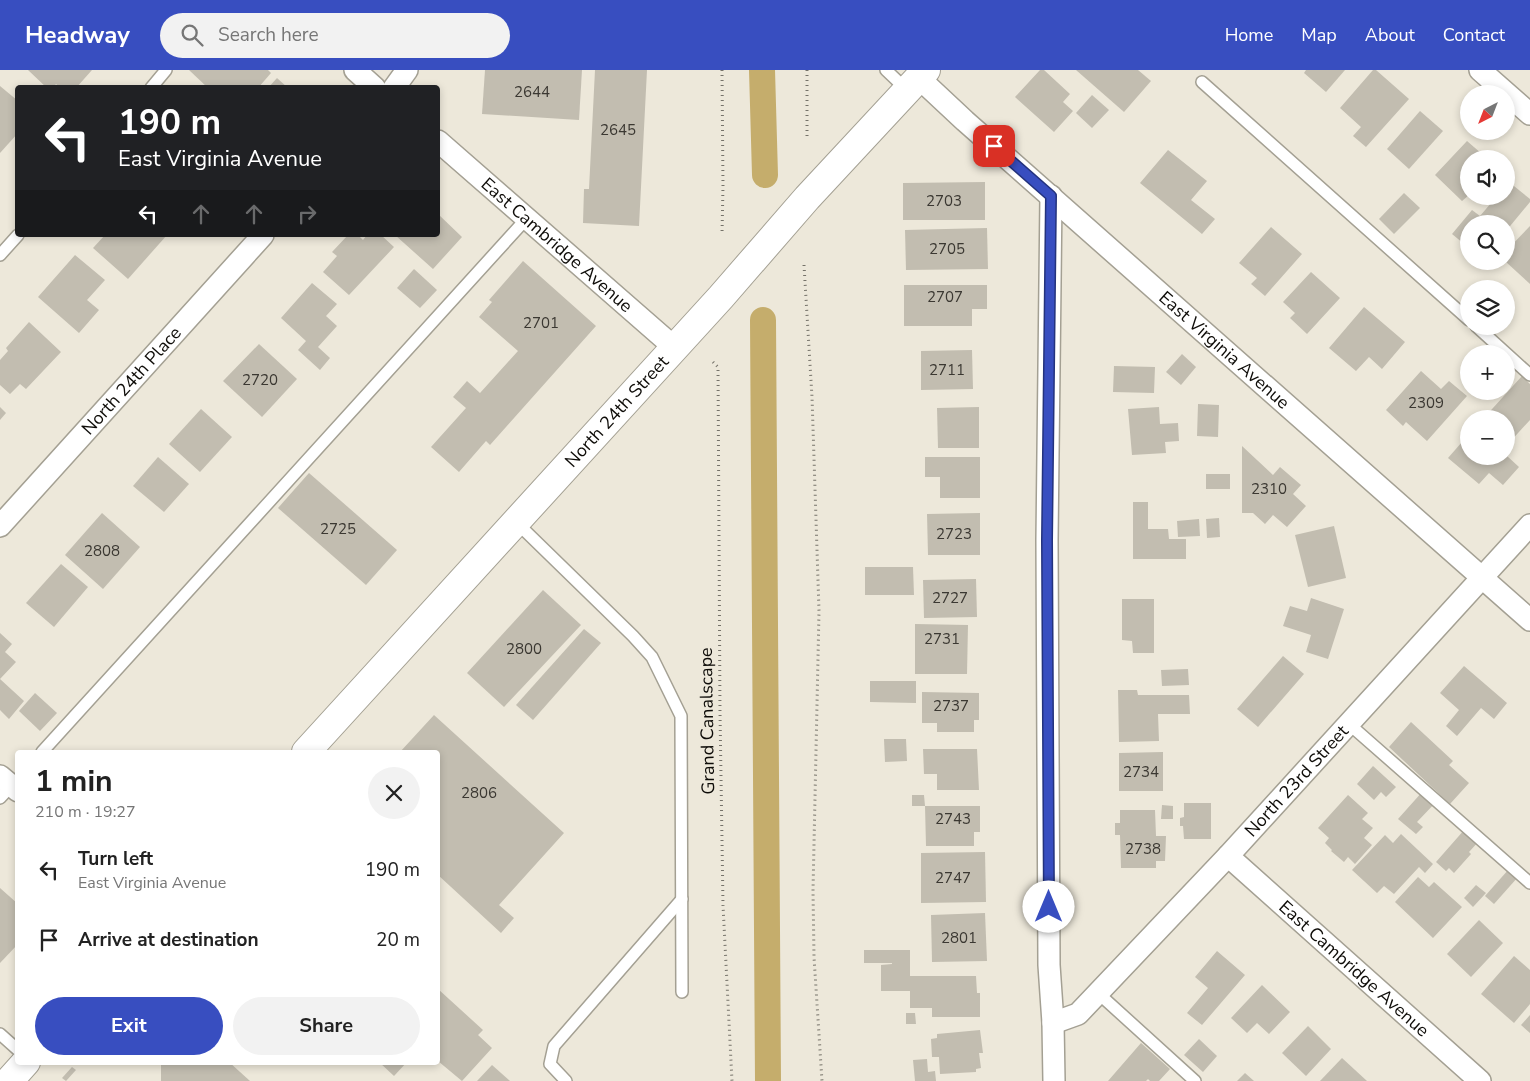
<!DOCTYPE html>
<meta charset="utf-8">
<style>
body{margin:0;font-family:"Nunito Sans",sans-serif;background:#f2f2f2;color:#222;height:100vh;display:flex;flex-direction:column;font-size:19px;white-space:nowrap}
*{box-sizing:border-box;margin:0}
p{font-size:16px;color:#767676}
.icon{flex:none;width:28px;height:28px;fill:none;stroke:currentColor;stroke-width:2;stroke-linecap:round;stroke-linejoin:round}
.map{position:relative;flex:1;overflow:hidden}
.details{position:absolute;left:15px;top:680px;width:425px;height:315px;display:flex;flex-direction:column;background:#fff;border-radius:5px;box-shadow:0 2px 8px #0003}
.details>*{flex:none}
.hud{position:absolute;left:15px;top:15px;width:425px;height:152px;border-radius:5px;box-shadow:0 2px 8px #0003;background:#202124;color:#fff;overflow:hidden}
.needle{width:32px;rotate:222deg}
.controls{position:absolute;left:1460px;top:15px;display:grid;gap:10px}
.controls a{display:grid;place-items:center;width:55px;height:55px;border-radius:50%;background:#fff;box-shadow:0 2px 8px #0003;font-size:25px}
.pin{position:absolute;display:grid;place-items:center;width:42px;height:42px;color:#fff;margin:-21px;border-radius:10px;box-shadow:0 2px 8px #0006}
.me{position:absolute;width:55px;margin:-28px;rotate:0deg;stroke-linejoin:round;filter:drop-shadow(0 0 4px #0008)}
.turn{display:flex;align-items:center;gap:18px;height:105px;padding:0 20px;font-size:22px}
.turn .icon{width:65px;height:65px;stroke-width:2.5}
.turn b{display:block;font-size:35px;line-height:42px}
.lanes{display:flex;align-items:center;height:48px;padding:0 20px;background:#0003;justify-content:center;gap:25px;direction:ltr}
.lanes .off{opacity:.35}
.round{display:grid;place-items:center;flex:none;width:52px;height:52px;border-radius:26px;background:#f2f2f2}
.head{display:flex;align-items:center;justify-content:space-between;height:85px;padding:0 20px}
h1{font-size:30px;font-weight:700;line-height:38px}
.action{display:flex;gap:10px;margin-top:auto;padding:10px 20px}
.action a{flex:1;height:58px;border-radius:30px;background:#384ec0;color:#fff;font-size:20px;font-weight:700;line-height:58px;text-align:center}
.action a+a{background:#f2f2f2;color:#222}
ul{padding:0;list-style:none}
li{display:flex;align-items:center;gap:15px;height:70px;padding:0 20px}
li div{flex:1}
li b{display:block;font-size:19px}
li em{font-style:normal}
header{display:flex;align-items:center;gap:30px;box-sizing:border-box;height:70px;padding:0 25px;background:#384ec0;color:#fff}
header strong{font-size:24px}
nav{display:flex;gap:28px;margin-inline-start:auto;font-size:18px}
.search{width:350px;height:45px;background:#f2f2f2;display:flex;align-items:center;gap:12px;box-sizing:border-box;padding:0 18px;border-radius:28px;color:#767676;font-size:19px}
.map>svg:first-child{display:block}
</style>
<header>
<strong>Headway</strong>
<div class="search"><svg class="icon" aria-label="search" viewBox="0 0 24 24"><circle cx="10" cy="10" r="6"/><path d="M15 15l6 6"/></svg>Search here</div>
<nav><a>Home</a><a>Map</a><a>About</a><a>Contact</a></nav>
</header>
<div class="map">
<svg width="1530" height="1011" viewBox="0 0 1530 1011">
<rect width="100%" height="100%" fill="#ede8da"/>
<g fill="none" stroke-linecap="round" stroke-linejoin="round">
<g stroke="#c5ad6c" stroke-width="26">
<path d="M762 0 765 105"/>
<path d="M763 250 768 1011"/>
</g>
</g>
<g fill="#c2bdb0">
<path d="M28 0H92L76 18H60L56 14 53 18H47Z"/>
<path d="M189 0H268L271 3 258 18H208Z"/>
<path d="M485 0H582L579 50 482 44Z"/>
<path d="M595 0H647L639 156 583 153 584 119H589Z"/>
<path d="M1040 0H1044L1070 24 1063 32 1073 41 1054 62 1015 27Z"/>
<path d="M1076 0H1138L1151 11 1124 42Z"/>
<path d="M1306 0H1345L1326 22 1304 3Z"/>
<path d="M1373 0H1376L1409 29 1366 77 1353 66 1361 57 1340 38Z"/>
<path d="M277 8 288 18H268Z"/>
<path d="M0 16 18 31V63L0 83Z"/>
<path d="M1092 25 1109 40 1092 58 1076 43Z"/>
<path d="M1420 41 1443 61 1409 99 1387 79Z"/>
<path d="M1467 71 1482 84 1477 89H1469V125L1462 131 1435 105Z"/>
<path d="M1168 80 1207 111 1191 130 1215 149 1202 164 1140 113Z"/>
<path d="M985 112V150H903V113Z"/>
<path d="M1509 112 1530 129V132L1506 161V154H1469V178L1452 164 1472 140 1480 146 1497 126H1506V115Z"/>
<path d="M1404 123 1420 138 1394 164 1379 149Z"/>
<path d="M438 144 462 167 433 199 395 165H438Z"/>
<path d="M1530 156V214L1506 192V181Z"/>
<path d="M1271 157 1302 184 1265 226 1251 214 1257 208 1239 193Z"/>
<path d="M987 158 988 199 906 200 905 160Z"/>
<path d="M105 165H167L128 209 93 178Z"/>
<path d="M348 165H358L363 170 367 165H381L394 177 349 225 323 202 337 186 332 182Z"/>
<path d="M75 185 105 210 87 230 99 240 79 263 38 227Z"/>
<path d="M523 191 596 256 490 375 486 371 459 402 431 377 466 338 453 327 467 311 480 323 518 281 479 247 492 232 489 230Z"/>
<path d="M414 199 437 220 420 238 397 218Z"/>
<path d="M1311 202 1340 228 1307 264 1290 248 1295 243 1283 232Z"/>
<path d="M312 213 337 234 326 246 337 256 318 277 330 288 320 300 298 280 306 271 281 248Z"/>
<path d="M904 215H987V239H972V256H904Z"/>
<path d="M1364 237 1405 272 1382 299 1369 287 1356 301 1329 278Z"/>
<path d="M29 252 61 282 26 319 20 314 10 324 0 315V290L8 281 6 278Z"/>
<path d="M259 274 297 309 262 347 223 311Z"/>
<path d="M972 280 973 319 921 320V281Z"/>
<path d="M1182 284 1196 297 1181 315 1166 302Z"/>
<path d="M1114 296 1155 297 1154 323 1113 322Z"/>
<path d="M1421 301 1441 319 1449 311 1467 326 1427 371 1406 352 1403 356 1386 340Z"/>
<path d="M1522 306 1530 314V350L1508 374 1506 371V349H1483Z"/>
<path d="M1198 334 1219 335 1218 367 1197 366Z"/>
<path d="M0 337 6 343 0 350Z"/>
<path d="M979 337V378H938L937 338Z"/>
<path d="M1159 337 1160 354 1178 353 1179 371 1165 372 1166 383 1132 385 1128 339Z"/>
<path d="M201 339 232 367 200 402 169 374Z"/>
<path d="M1469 364V386H1507L1519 397 1503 415 1489 403 1479 414 1448 388Z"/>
<path d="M1242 376 1273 405 1280 397 1301 415 1293 424 1306 436 1287 457 1273 445 1265 454 1253 443H1242Z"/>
<path d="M158 387 189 414 164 442 133 416Z"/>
<path d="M925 387H980V428H940V407H925Z"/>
<path d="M309 403 397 480 366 515 278 438Z"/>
<rect x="1206" y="404" width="24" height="15"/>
<path d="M1133 432H1148V459H1168L1169 469H1186V489H1133Z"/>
<path d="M102 443 140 477 103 519 65 485Z"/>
<path d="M980 443V485H928L927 444Z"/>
<path d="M1219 448 1220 467 1207 468 1206 449Z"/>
<path d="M1199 449 1200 466 1178 467 1177 451Z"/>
<path d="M1334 456 1346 508 1308 517 1295 465Z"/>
<path d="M61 494 88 517 54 557 26 533Z"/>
<path d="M865 497H913L914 525H865Z"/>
<path d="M976 509 977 547 924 548 923 510Z"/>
<path d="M543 520 581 555 504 637 467 603Z"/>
<path d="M1311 528 1344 539 1328 589 1306 582 1311 565 1283 556 1290 536 1307 541Z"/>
<path d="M1122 529H1154V583H1133L1132 571 1122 570Z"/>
<path d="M915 554 968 555 967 604H915Z"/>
<path d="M584 559 601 573 533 650 516 635Z"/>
<path d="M0 563 12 574 5 582 16 592 0 609 24 631 9 649 0 640Z"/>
<path d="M1283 586 1304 604 1258 657 1237 639Z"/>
<path d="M1464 596 1507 633 1494 649 1481 638 1457 666 1446 656 1459 640 1440 623Z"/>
<path d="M1188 599 1189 615 1162 616 1161 600Z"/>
<path d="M870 611H916V633L870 632Z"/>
<path d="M1118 620H1137L1138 625H1189L1190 644H1158L1159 671 1119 672Z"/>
<path d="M922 622 979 623V650H974V662H937V653H922Z"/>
<path d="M35 623 57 643 40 661 19 641Z"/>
<path d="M434 645 564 763 499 835 514 848 501 863 438 805V682H400Z"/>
<path d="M1411 652 1453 691 1449 695 1469 713 1450 734 1389 677Z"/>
<path d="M884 669H906L907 691 885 692Z"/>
<path d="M923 679H977L979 720H937V704H924Z"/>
<path d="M1163 682V721H1119V683Z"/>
<path d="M1373 696 1396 717 1386 727 1381 722 1374 730 1357 714Z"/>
<path d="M1423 721 1436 732 1417 752 1423 757 1416 764 1398 749Z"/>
<path d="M912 725H924L925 736H912Z"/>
<path d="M1348 725 1368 743 1362 749 1373 758 1364 768 1372 775 1355 794 1348 787 1344 792 1331 781 1332 780 1325 773 1329 768 1318 758Z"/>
<path d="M1184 733H1211V769H1184L1183 756H1180V748L1184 747Z"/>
<path d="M1162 735 1173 736V749H1161Z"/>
<path d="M925 736H980V762H974V776H926Z"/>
<path d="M1120 740H1155L1156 766H1166L1165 791H1156V798H1121L1120 765H1115V753H1120Z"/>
<path d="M1465 759 1479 771 1469 782 1471 784 1454 803 1449 798 1446 801 1436 792Z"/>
<path d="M1401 764 1433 794 1425 803 1419 797 1394 824 1384 816 1377 823 1352 800 1385 765 1393 773Z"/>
<path d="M985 782 986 832 921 833V783Z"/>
<path d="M1509 799 1518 807 1494 834 1485 826Z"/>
<path d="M1418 807 1429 817 1434 812 1462 837 1433 868 1395 832Z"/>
<path d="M1476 815 1486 823 1473 837 1464 828Z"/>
<path d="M0 818 18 834V874L0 893Z"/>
<path d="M985 843 987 891 932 892 931 845Z"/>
<path d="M1479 850 1503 873 1471 907 1447 884Z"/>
<path d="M864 880H910V906H976L977 923H980V947H932V938H910V921H881V895L892 894V893H864Z"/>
<path d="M1217 881 1245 905 1202 955 1187 943 1208 918 1195 907Z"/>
<path d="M1514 886 1530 900V934L1514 953 1481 924Z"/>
<path d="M1262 915 1290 942 1269 964 1257 953 1247 963 1231 948Z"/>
<path d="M438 919 483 960 478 965 492 978 462 1011 438 991Z"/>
<path d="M906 943H915L916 954H906Z"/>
<path d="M1530 945V963L1521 955Z"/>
<path d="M1308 956 1331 979 1306 1006 1282 983Z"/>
<path d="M980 960 983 983H979L981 998 976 999V1002L940 1004 939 987H932L931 969 937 968V964Z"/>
<path d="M1199 969 1217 986 1203 1002 1184 985Z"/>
<path d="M1141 973 1170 999 1159 1011H1150L1148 1009 1146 1011H1108Z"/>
<path d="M1342 988 1367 1011H1320Z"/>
<path d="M927 989 928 1002 935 1001 936 1011H915L913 990Z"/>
<path d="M161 992H229L250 1011H161Z"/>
<path d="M379 992H407L394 1006Z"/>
<path d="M492 995 510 1011H477Z"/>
<path d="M72 997 76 1000 66 1011 62 1008Z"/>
<path d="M1245 1003 1254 1011H1237Z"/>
</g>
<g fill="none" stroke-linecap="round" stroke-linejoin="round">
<g stroke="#a4a093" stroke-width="14">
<g id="lane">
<path d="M886 0 908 21"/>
<path d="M1202 12 1469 250"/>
<path d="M151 18 166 0"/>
<path d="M0 185 18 165"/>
<path d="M1476 256 1530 305"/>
<path d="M516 452 633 566 652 587 681 646 682 922"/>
<path d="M1349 654 1530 813"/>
<path d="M42 682 527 148"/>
<path d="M0 728 15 712"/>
<path d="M1098 923 1195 1011"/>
<path d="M0 964 18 980"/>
<path d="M566 1011 550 994 554 976 682 829"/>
</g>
</g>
<g stroke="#a4a093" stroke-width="24">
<g id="street">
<path d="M355 0 375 18"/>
<path d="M1480 0 1530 44"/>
<path id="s1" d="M919 8 965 51 1530 550"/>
<path d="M394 18 407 0"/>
<path id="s2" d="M438 71 675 278"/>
<path d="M1051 126 1047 470 1049 895 1053 953 1054 1011"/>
<path id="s3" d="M0 456 263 165"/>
<path d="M0 706 18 721"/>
<path id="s4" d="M1228 786 1480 1011"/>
<path id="s5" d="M1053 953 1078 944 1228 786 1530 455"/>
</g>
</g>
<g stroke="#a4a093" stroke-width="30">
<g id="secondary">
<path id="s6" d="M306 682 721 227 807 128 926 0"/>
<path d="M9 1011 26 992"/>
</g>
</g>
<g stroke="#757269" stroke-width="3" stroke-dasharray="1 4" stroke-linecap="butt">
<path d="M722 0 723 116 722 164"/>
<path d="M807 0V66"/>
<path d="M804 195 812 327 819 541 813 821 814 887 822 1011"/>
<path d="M713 292 718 297 720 642 723 835 732 1011"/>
</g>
<use href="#lane" stroke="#fff" stroke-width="11"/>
<use href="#street" stroke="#fff" stroke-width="21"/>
<use href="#secondary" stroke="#fff" stroke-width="28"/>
</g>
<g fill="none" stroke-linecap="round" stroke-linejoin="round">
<g stroke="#24337d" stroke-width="12">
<path id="route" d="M994 76 1051 126 1047 470 1049 837"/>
</g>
<use href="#route" stroke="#384ec0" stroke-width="9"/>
</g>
<g text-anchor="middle" stroke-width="4" stroke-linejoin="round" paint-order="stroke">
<g font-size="15" fill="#3b3832">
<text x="532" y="27">2644</text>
<text x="618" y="65">2645</text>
<text x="944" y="136">2703</text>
<text x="947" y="184">2705</text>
<text x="945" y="232">2707</text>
<text x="541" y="258">2701</text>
<text x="947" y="305">2711</text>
<text x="260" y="315">2720</text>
<text x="1426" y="338">2309</text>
<text x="1269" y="424">2310</text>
<text x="338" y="464">2725</text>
<text x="954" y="469">2723</text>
<text x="102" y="486">2808</text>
<text x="950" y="533">2727</text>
<text x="942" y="574">2731</text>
<text x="524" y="584">2800</text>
<text x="951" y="641">2737</text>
<text x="1141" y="707">2734</text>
<text x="479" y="728">2806</text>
<text x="953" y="754">2743</text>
<text x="1143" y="784">2738</text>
<text x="953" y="813">2747</text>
<text x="959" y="873">2801</text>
</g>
<g font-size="18" fill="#0e0c08" stroke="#ede8da">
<text dy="6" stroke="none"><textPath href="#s2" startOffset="158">East Cambridge Avenue</textPath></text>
<text dy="6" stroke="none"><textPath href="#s1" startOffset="409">East Virginia Avenue</textPath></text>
<text dy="6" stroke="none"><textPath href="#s3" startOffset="196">North 24th Place</textPath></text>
<text dy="6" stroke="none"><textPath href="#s6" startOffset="461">North 24th Street</textPath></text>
<text transform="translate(707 651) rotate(-91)" y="6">Grand Canalscape</text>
<text dy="6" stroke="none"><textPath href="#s5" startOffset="346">North 23rd Street</textPath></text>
<text dy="6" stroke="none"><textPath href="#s4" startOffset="169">East Cambridge Avenue</textPath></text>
</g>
</g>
</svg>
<div class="controls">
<a><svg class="needle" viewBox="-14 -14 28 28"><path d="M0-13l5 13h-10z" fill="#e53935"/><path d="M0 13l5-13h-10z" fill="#767676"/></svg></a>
<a><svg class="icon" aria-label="sound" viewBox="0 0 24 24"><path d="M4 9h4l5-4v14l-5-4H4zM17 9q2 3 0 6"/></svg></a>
<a><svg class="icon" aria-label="search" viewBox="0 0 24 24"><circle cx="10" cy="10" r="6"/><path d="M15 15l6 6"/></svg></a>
<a><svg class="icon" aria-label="layers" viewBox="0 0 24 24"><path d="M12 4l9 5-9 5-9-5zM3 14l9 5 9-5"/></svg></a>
<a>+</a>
<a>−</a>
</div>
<div class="pin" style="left:994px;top:76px;background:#d93025"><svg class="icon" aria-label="arrive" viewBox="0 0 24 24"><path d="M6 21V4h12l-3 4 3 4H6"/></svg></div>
<svg class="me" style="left:1049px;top:837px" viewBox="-20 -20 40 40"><circle r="19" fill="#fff"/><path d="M0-13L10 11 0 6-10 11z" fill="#384ec0"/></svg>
<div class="hud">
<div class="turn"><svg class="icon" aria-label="left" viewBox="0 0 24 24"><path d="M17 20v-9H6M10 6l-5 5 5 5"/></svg><div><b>190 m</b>East Virginia Avenue</div></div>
<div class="lanes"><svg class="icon" aria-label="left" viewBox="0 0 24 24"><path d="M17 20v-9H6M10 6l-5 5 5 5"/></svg><svg class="icon off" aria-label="ahead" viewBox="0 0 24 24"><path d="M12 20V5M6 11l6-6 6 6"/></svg><svg class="icon off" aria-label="ahead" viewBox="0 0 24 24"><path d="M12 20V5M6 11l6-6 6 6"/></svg><svg class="icon off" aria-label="right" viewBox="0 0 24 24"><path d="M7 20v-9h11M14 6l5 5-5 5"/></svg></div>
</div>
<section class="details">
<div class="head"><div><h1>1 min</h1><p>210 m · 19:27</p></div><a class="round"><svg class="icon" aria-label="close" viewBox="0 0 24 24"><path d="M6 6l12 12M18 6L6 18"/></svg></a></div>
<ul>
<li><svg class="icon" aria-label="left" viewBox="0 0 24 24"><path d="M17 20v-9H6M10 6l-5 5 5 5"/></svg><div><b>Turn left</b><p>East Virginia Avenue</p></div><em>190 m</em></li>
<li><svg class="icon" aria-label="arrive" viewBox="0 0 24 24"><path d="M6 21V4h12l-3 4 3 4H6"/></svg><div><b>Arrive at destination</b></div><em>20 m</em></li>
</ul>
<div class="action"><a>Exit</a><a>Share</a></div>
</section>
</div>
